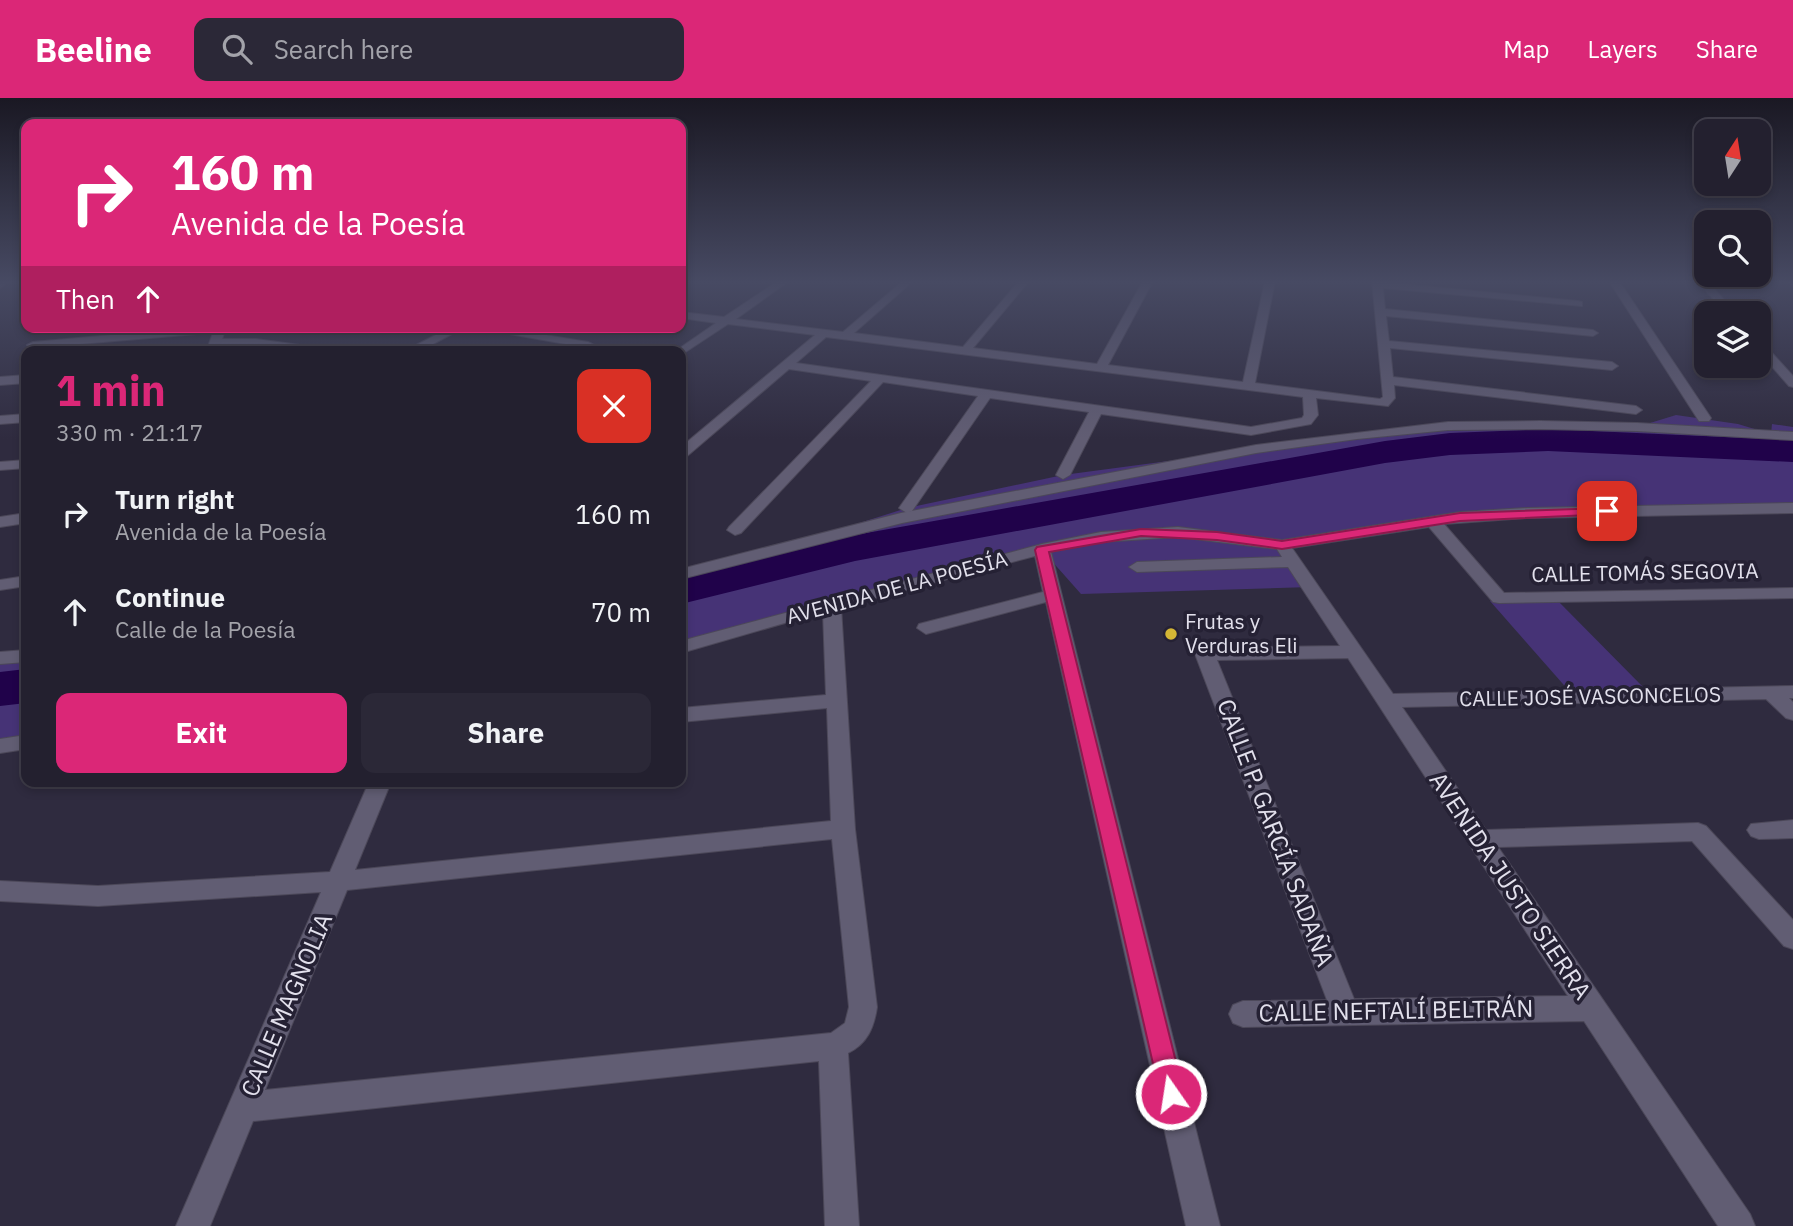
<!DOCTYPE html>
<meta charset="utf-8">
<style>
body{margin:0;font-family:"IBM Plex Sans",sans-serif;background:#2b2837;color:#f1f3f6;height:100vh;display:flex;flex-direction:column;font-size:26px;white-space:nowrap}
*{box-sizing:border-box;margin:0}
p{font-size:23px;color:#a3a3aa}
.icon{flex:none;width:38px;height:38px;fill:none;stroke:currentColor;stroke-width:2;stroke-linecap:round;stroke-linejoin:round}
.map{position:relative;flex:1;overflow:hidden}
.drawer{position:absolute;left:21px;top:248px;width:665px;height:441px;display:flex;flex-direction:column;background:#23202f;border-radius:14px;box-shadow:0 4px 10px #0003,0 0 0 2px #403e4b}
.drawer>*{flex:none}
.banner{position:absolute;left:21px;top:21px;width:665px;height:214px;border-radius:14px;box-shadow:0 4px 10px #0003,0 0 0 2px #403e4b;background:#db2777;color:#fff;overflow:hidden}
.needle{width:46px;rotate:12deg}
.fabs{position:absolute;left:1694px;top:21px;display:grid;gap:14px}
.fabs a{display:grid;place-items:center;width:77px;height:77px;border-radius:14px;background:#23202f;box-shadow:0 4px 10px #0003,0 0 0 2px #403e4b;font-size:35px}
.pin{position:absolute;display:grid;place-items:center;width:60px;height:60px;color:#fff;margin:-30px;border-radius:14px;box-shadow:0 4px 10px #0006}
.me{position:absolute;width:77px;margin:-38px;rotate:347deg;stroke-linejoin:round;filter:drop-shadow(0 0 5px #0008)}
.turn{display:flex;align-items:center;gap:24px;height:147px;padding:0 35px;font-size:32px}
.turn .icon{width:91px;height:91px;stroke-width:2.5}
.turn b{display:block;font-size:49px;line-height:60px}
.then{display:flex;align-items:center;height:66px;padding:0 35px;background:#0003;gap:14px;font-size:26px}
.round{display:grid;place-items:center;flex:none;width:74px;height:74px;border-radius:14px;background:#2b2837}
.head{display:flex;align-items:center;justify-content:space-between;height:119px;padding:0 35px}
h1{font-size:42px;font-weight:700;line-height:52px;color:#db2777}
.button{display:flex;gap:14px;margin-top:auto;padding:14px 35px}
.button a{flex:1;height:80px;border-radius:14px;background:#db2777;color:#fff;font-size:28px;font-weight:700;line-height:80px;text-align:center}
.button a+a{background:#2b2837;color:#f1f3f6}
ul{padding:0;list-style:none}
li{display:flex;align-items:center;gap:21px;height:98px;padding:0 35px}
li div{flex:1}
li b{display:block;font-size:26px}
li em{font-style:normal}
header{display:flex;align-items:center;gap:42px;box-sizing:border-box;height:98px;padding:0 35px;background:#db2777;color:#fff}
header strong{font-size:33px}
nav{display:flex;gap:38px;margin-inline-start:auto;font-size:24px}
.search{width:490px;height:63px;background:#2b2837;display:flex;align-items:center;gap:18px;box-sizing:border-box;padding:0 24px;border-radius:14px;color:#a3a3aa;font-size:26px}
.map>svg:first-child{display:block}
</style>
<header>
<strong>Beeline</strong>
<div class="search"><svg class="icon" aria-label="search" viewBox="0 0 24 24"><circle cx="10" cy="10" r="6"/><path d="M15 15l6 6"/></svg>Search here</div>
<nav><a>Map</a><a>Layers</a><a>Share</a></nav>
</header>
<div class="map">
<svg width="1793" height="1128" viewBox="0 0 1793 1128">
<rect width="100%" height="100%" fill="#2f2b3f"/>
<g fill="#463376">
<path d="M1676 317 1738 326 1771 336 1772 326 1793 329V410L1527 415 1283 447 1311 489 1081 496 1042 452 681 546V476L758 457 907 410 1063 377 1387 334 1637 329Z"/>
<path d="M1557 502 1646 592 1570 594 1490 503Z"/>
<path d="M26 558V650L0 653V560Z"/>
</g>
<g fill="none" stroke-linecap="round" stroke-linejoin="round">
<g fill="#20024a" fill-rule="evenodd">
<path d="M1548 331 1793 342V364L1548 353 1450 357 1385 365 855 463 681 506V478L855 437 1385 343 1450 335Z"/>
<path d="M26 571V605L0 608V574Z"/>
</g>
<g stroke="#4c4859" stroke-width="2">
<g id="minor">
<path d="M0 183H10L0 190Z"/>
<path d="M778 183H789L736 221 843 234 903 183H913L854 235 963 249 1019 183H1029L973 250 1097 266 1143 183H1153L1108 267 1243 284 1265 183H1275L1255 285 1380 301 1383 299 1372 183 1578 203 1582 204V208L1383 190 1385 211 1593 232 1598 235 1593 238 1386 218 1389 243 1612 264 1618 268 1612 272 1390 250 1393 279 1636 308 1642 312 1636 316 1394 287 1395 300 1388 308 1316 300 1318 317 1311 326 1251 337 1101 316 1070 377 1063 381 1056 377 1089 314 990 300 912 413 907 415 899 410 978 298 883 284 741 435 735 437 727 432 729 429 871 283 789 271 686 359 681 360V349L815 237 728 226 681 257V254H675L677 252 716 225 681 220V214L724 219ZM826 239 1303 299 1304 317 1302 320 1251 329 796 265Z"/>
<path d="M1609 183H1619L1711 320 1709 323H1699Z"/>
<path d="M1697 183H1707L1736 215H1726Z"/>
<path d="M1786 183H1793V188Z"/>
<path d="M202 229 225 231 220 234 33 250 27 247 33 244Z"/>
<path d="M451 229H465L418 254H403Z"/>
<path d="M470 229H497L588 244 594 247 588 250Z"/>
<path d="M215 241H256L307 248 313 251 302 254 256 247 211 246V242Z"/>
<path d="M1759 244 1763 245 1793 278V289L1789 288 1759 254Z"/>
<path d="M26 277V285L0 287V279Z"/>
<path d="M26 316V324L0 326V318Z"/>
<path d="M26 362V370L0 372V364Z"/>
<path d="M1793 405V415L1527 420 1444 426 1504 495 1793 490V500L1499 505 1493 504 1429 429 1292 450 1393 596 1793 588V600H1789L1793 604V622L1786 620 1766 601 1402 609 1486 732 1698 725 1706 728 1793 822V851L1784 848 1692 743 1498 749 1750 1116 1755 1128H1718L1584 923 1243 929 1233 925 1229 916 1233 907 1243 903 1327 902 1195 556 1205 550 1340 548 1288 469 1137 474 1129 469 1137 464 1282 459 1277 451 1178 439 1101 444 1051 454 1220 1128H1186L1046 504 926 536 917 530 919 526 1043 494 1035 458 841 509 855 731 877 909C874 930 867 946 848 955L859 1128H825L819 963 253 1023 210 1128H176L321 794 98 808 0 803V783L98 788 330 774 369 684H391L355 772 831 723 827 610 681 624V610L826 597 823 514 681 555V543L1042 446 1101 434 1178 429 1282 442 1460 414 1527 410ZM1348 560 1568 898 1354 901 1217 562ZM832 741 849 909 845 925 831 935 265 992 347 792Z"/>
<path d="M26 415V425L0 429V419Z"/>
<path d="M26 478V488L0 492V482Z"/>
<path d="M26 637V651L0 655V641Z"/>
<path d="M1793 722V740L1759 741 1751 738 1747 732 1751 726Z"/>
</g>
</g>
<g stroke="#4c4859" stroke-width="2">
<path id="tertiary" d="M215 229H226L218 254H206Z"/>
</g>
<g stroke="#4c4859" stroke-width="2">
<g id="secondary">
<path d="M1540 323 1637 325 1793 334V342L1637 333 1540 331 1448 332 1357 341 1256 355 902 425 681 481V471L901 415 1256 347 1448 324Z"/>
<path d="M26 552V564L0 566V554Z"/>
</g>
</g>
<use href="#minor" fill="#615d73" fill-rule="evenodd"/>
<use href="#tertiary" fill="#615d73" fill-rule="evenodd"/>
<use href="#secondary" fill="#615d73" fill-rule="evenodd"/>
</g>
<linearGradient id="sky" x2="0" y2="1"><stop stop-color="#1a1823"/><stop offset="0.54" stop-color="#474a63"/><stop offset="1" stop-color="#474a63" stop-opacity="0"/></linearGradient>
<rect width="1793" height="341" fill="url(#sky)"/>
<path fill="#db2777" stroke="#8e194d" stroke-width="2" d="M1607 410 1611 411V416L1460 423 1282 451 1217 442 1141 438 1049 454 1184 996 1180 1005 1171 1008 1162 1005 1035 452 1037 449 1141 431 1217 434 1282 443 1460 415Z"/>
<circle fill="#d4b635" stroke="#252134" stroke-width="2.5" cx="1171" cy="536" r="7"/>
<g text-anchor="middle" stroke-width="7" stroke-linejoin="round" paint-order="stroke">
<g font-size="21" fill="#e2e0ec" stroke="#252134">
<text transform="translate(1645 475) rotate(-1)" y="7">CALLE TOMÁS SEGOVIA</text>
<text transform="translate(897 490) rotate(-15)" y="7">AVENIDA DE LA POESÍA</text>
<text transform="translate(1590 599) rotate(-1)" y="7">CALLE JOSÉ VASCONCELOS</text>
</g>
<g font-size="21" fill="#e2e0ec" stroke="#252134" text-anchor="start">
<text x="1185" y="531">Frutas y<tspan x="1185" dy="24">Verduras Eli</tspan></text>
</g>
<g font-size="24" fill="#e2e0ec" stroke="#252134">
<text transform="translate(1275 735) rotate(69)" y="8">CALLE P. GARCÍA SADAÑA</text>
<text transform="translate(1510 788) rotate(56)" y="8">AVENIDA JUSTO SIERRA</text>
<text transform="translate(287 907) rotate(-67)" y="8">CALLE MAGNOLIA</text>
<text transform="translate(1396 913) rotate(-1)" y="8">CALLE NEFTALÍ BELTRÁN</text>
</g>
</g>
</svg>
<div class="fabs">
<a><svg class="needle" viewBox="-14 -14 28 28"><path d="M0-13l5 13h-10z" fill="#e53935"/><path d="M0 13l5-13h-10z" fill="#a3a3aa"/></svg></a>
<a><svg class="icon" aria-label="search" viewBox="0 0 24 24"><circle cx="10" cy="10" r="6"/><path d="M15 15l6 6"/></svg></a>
<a><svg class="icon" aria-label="layers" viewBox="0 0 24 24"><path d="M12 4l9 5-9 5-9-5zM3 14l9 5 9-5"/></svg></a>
</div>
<div class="pin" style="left:1607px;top:413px;background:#d93025"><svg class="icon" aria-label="arrive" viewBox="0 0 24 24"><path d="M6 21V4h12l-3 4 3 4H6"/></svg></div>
<svg class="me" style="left:1171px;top:996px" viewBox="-20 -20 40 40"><circle r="17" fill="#db2777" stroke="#fff" stroke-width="3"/><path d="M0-11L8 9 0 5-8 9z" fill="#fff"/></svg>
<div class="banner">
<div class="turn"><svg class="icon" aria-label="right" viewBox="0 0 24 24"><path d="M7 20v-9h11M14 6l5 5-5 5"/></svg><div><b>160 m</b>Avenida de la Poesía</div></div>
<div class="then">Then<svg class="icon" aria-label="ahead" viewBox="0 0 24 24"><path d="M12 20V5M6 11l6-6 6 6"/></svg></div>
</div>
<section class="drawer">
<div class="head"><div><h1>1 min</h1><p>330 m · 21:17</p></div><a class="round" style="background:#d93025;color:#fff"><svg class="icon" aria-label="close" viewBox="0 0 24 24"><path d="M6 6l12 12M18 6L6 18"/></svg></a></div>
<ul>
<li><svg class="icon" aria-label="right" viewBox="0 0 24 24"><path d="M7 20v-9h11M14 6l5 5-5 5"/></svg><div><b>Turn right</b><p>Avenida de la Poesía</p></div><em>160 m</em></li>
<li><svg class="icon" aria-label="ahead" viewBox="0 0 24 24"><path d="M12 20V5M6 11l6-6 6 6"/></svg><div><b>Continue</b><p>Calle de la Poesía</p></div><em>70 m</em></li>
</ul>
<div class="button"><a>Exit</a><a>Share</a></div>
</section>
</div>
